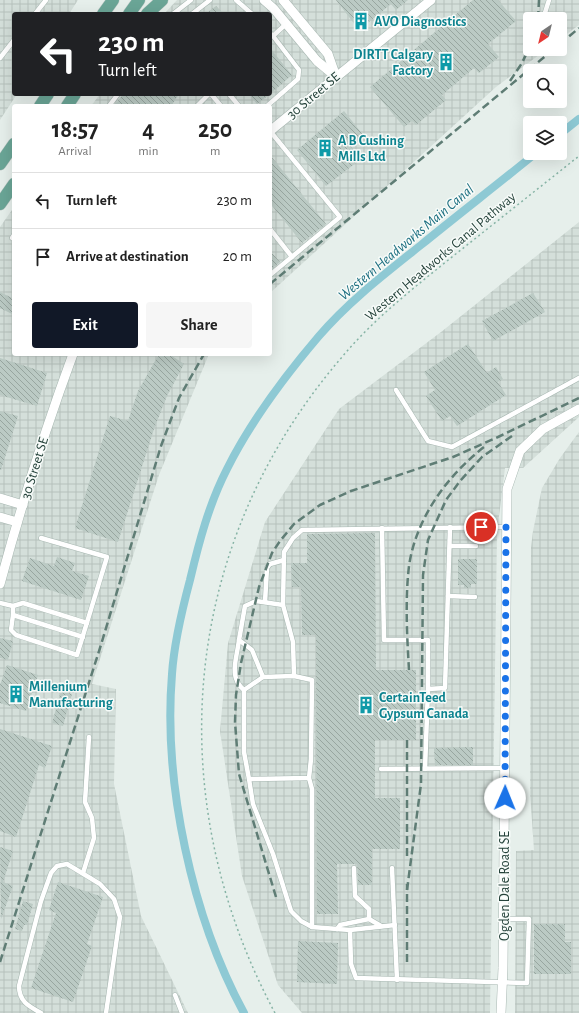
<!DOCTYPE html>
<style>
body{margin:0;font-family:"Alegreya Sans",sans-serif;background:#f6f6f6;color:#222;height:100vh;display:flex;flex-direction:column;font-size:15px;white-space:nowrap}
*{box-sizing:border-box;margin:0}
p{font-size:13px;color:#767676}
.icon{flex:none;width:22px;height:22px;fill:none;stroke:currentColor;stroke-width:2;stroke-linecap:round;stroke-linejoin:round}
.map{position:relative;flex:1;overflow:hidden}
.panel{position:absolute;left:12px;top:104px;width:260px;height:252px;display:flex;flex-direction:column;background:#fff;border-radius:4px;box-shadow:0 4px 16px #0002}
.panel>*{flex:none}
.top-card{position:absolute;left:12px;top:12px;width:260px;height:84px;border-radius:4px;box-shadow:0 4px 16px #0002;background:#202124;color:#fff;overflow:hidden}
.needle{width:26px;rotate:215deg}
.tools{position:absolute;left:523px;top:12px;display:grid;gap:8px}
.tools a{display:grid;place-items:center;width:44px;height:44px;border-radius:4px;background:#fff;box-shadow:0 4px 16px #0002;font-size:20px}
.pin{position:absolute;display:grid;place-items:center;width:34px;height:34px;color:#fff;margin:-17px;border:2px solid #fff;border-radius:50%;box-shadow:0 1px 4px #0007}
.me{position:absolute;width:44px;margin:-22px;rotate:1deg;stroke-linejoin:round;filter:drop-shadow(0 0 3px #0008)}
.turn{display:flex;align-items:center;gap:14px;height:84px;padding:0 20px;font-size:18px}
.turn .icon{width:52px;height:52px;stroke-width:2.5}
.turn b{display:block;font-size:28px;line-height:34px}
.eta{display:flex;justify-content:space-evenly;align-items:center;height:68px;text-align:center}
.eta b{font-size:24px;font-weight:700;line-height:28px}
.cta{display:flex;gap:8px;margin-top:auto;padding:8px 20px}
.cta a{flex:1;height:46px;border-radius:4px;background:#111827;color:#fff;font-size:16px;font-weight:700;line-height:46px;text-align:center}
.cta a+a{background:#f6f6f6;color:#222}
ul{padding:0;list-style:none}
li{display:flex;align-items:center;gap:12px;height:56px;padding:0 20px;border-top:1px solid #e0e0e0}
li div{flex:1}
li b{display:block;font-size:15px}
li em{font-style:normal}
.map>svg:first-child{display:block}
</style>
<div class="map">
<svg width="579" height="1013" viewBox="0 0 579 1013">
<defs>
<pattern id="industrial-grid" width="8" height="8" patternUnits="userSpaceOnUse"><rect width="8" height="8" fill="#d4dfda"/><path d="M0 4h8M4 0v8" fill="none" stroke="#b6c1bc"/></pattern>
<pattern id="building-back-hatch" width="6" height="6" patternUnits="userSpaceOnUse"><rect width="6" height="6" fill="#bbcac4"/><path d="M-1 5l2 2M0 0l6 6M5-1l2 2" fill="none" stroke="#98a6a0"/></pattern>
</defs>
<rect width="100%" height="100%" fill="#e6efeb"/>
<g fill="url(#industrial-grid)">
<path d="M0 0H78L69 14H14V94H17L0 120Z"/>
<path d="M177 0H579V25L560 39V19H530V49H547L496 87 270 293V106H91L100 94H270V14H164Z"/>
<path d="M14 207V354H209L159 475 92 684 116 689 114 784 141 916 188 1013H0V227Z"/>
<path d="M579 222V417L523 468H505L497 533 490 1013H302L278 985 242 876 220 731 228 643 265 522 339 409 441 332Z"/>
<path d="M579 432V1013H515L516 851 534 850 530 793 531 547 533 531 542 488 560 458Z"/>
</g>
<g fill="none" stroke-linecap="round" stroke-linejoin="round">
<g stroke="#8ec9d4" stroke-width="8">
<path d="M560 134 579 119"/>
<path d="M244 1013C192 917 163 783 172 674 174 643 182 610 190 580 199 542 209 504 227 469 251 421 284 377 319 336 349 301 386 273 421 245 459 214 498 184 536 153"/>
</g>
</g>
<g fill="url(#building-back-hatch)">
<path d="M336 0H408L396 10 391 4 359 30Z"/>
<path d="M473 0H498L516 21 488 44 499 57 479 73 474 68 442 95 446 100 416 125 412 121 404 127 370 87Z"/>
<path d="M216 6 223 14H205Z"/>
<path d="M270 48 292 75 270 94Z"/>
<path d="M123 94H179L171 106H114Z"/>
<path d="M249 94H270L257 104Z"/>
<path d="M344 111 364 136 351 147 361 159 326 186 297 150Z"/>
<path d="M270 155 326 224 302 243 270 203Z"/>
<path d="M270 251 280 262 270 270Z"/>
<path d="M0 292 14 299V315L0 308Z"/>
<path d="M533 293 545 312 493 341 482 321Z"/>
<path d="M468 344 487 373 496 367 503 379 498 382 506 395 457 426 450 416 442 421 426 396 435 390 424 372Z"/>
<path d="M159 354H169L184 364 167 396 154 429 118 542 75 528 110 416 128 421 138 391Z"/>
<path d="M0 358 47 373 37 406 0 395Z"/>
<path d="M0 411 18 416 1 470H0Z"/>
<path d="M375 533 376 670H416V740H375V798H400V849H372V885H358L357 864H337L338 914H317L316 635H302L301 587H292L291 563H307V534Z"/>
<path d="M57 557 75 563 72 571 89 576 81 600 22 581 30 558 54 566Z"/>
<path d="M458 559H477V584H471V588H464V585H458Z"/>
<path d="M0 638 13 641 8 660 0 658Z"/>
<path d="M7 665 38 675 26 711 0 703V685Z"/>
<path d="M61 691 72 694 63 726 52 723Z"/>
<path d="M0 729 52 746 45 768 39 765 16 837 0 831Z"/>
<path d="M473 747V765H435L434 748Z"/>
<path d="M0 847 13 851 3 882 13 886 1 919Z"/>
<path d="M58 882 103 897 87 944 92 946 73 1002 31 988 56 913 49 910Z"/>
<path d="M23 901 33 904 27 925H24L22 931 15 929Z"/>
<path d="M534 924H565V942H571V974H534Z"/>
<path d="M298 941 338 943 337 984 297 982Z"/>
</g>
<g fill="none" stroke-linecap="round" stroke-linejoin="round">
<g stroke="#a8b8b2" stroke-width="5.5">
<g id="service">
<path d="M236 0 252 14"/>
<path d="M35 14 46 0"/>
<path d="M173 14 191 0"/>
<path d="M192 14 210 0"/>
<path d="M543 19 549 0"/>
<path d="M270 33 273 36 287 23"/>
<path d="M0 58 14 40"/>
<path d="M211 94 221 106"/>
<path d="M229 94 239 106"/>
<path d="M109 106 118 94"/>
<path d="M197 106 209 94"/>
<path d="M267 106 298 79 299 70 273 36"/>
<path d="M270 131 340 217 270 275"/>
<path d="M270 229 292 257"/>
<path d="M14 235 12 238 14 239"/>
<path d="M396 390 428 441 452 447 579 378"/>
<path d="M382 528 384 640H428V689"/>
<path d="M450 546H476"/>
<path d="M448 596 475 597"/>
<path d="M265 602 267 568 270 564 284 560"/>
<path d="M0 603 13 606 23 603 87 623"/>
<path d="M13 606V615L83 637"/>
<path d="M13 615 11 630 16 635 77 655 107 557 41 538"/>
<path d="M239 640C237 658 228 677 244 690"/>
<path d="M294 676 293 642 283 605 284 552 293 538 302 530 506 527"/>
<path d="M263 677 252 650 239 640 245 606 256 601 283 605"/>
<path d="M381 769 505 768"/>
<path d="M425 769 428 689 445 688 450 527"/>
<path d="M309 778 312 789V927"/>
<path d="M249 779 244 752V690L263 677 294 676 312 680 311 759 309 778 249 779 253 804 273 854 291 911 301 921 312 927 350 930 351 964 356 978 527 983 529 919H504"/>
<path d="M354 868 355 896 369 909V919"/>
<path d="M392 868 397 980"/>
<path d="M83 873 94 838 92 818 85 802 89 737"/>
<path d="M337 929 340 925 369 919 381 926"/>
<path d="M350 930 395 925"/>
<path d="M175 995 182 1013"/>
<path d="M41 1013C28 1006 19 1001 19 986L41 901 51 873 57 866 67 864 100 884 114 899 120 917 106 1013"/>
</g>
</g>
<g stroke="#a8b8b2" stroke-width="10">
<g id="minor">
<path d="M264 0 274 9 317 61 335 76"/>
<path d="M283 0 328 54 335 74"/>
<path d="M270 131 431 0"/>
<path d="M0 498 23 505"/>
<path d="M0 517 17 522"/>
<path d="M0 584C21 506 45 430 73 354"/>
<path d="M501 1013 503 968 507 489 520 451 543 429 579 409"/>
</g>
</g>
<g stroke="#c2cac8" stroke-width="13">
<g id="primary">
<path d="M103 14 113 0"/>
<path d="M129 14 139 0"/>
<path d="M147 14 162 0"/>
<path d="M40 106 48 94"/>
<path d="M67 106 75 94"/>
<path d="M0 164 14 144"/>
<path d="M0 204 14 184"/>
</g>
</g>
<path stroke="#86b3a5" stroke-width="1.5" stroke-dasharray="2 3" stroke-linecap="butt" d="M275 1013C159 796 180 545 342 357 373 320 410 291 447 261 491 226 535 191 579 156"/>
<use href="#service" stroke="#fff" stroke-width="4.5"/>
<use href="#minor" stroke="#fff" stroke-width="9"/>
<use href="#primary" stroke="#6aa596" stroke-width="12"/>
<g stroke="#5f7d75" stroke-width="2.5" stroke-dasharray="8 4" stroke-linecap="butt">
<path d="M538 19 539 0"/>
<path d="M560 44 579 28"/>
<path d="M510 81 522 63 530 46"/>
<path d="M270 284 554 49"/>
<path d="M409 670C407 636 405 600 409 566 416 518 447 476 484 447"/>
<path d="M407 856V740"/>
<path d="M407 890 421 784 423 575 428 540 446 500 460 481 482 457 512 436"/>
<path d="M276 897 239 774 235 722 236 695 241 663 259 587 272 553 280 541 294 524 320 505 351 491 453 457 498 437 579 398"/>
<path d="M0 962 100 648 161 446 179 398 204 354"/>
<path d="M407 962V884"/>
</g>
</g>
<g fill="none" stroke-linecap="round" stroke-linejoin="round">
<path stroke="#1a73e8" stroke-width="7" stroke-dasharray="0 12.6" d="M481 527H506L505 798"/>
</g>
<defs>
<g id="building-bare" transform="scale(1.38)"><path d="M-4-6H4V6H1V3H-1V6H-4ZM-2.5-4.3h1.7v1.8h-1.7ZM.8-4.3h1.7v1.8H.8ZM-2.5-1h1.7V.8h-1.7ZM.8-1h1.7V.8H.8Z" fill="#0f9aa8" stroke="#f7fbf9" stroke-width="2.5" paint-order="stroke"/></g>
</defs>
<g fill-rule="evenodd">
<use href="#building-bare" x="361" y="21"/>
<use href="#building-bare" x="446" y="62"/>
<use href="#building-bare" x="325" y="148"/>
<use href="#building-bare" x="16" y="694"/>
<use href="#building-bare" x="366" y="705"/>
</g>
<g text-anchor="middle" stroke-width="3" stroke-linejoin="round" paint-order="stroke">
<g font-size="14" font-weight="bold" fill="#0d838f" stroke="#f7fbf9" text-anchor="start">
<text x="374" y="26">AVO Diagnostics</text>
<text x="433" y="59" text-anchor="end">DIRTT Calgary<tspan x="433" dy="16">Factory</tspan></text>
<text x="338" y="145">A B Cushing<tspan x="338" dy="16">Mills Ltd</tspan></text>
<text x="29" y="691">Millenium<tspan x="29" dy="16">Manufacturing</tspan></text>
<text x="379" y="702">CertainTeed<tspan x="379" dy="16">Gypsum Canada</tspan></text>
</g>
<g font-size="14" fill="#24423a" stroke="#f7fbf9">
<text transform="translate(313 95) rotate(-40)" y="5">30 Street SE</text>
<text transform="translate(440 256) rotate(-40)" y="5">Western Headworks Canal Pathway</text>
<text transform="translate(34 468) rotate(-73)" y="5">30 Street SE</text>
<text transform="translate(504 886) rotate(-90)" y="5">Ogden Dale Road SE</text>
</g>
<g font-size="15" font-style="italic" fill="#1c6f80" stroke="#f7fbf9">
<text transform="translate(406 242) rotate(-40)" y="5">Western Headworks Main Canal</text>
</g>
</g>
</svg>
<div class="tools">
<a><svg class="needle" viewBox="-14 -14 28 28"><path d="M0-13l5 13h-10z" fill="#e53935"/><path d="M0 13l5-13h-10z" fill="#767676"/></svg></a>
<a><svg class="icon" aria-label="search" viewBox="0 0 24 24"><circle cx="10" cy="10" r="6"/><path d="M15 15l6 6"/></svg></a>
<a><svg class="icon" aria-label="layers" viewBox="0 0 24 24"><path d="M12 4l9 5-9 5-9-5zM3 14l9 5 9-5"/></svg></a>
</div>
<div class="pin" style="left:481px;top:527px;background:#d93025"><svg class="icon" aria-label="arrive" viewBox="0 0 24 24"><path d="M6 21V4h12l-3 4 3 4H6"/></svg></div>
<svg class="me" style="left:505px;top:798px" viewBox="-20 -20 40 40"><circle r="19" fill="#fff"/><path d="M0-13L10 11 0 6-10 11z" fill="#1a73e8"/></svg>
<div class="top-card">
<div class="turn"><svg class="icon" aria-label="left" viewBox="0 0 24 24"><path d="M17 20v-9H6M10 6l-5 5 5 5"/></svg><div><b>230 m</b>Turn left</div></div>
</div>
<section class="panel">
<div class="eta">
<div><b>18:57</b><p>Arrival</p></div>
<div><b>4</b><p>min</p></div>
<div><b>250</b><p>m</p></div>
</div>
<ul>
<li><svg class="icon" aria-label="left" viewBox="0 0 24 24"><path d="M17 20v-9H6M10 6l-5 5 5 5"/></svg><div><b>Turn left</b></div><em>230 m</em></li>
<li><svg class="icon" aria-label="arrive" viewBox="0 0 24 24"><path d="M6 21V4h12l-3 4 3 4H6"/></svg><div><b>Arrive at destination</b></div><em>20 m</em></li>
</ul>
<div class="cta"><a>Exit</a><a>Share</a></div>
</section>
</div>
